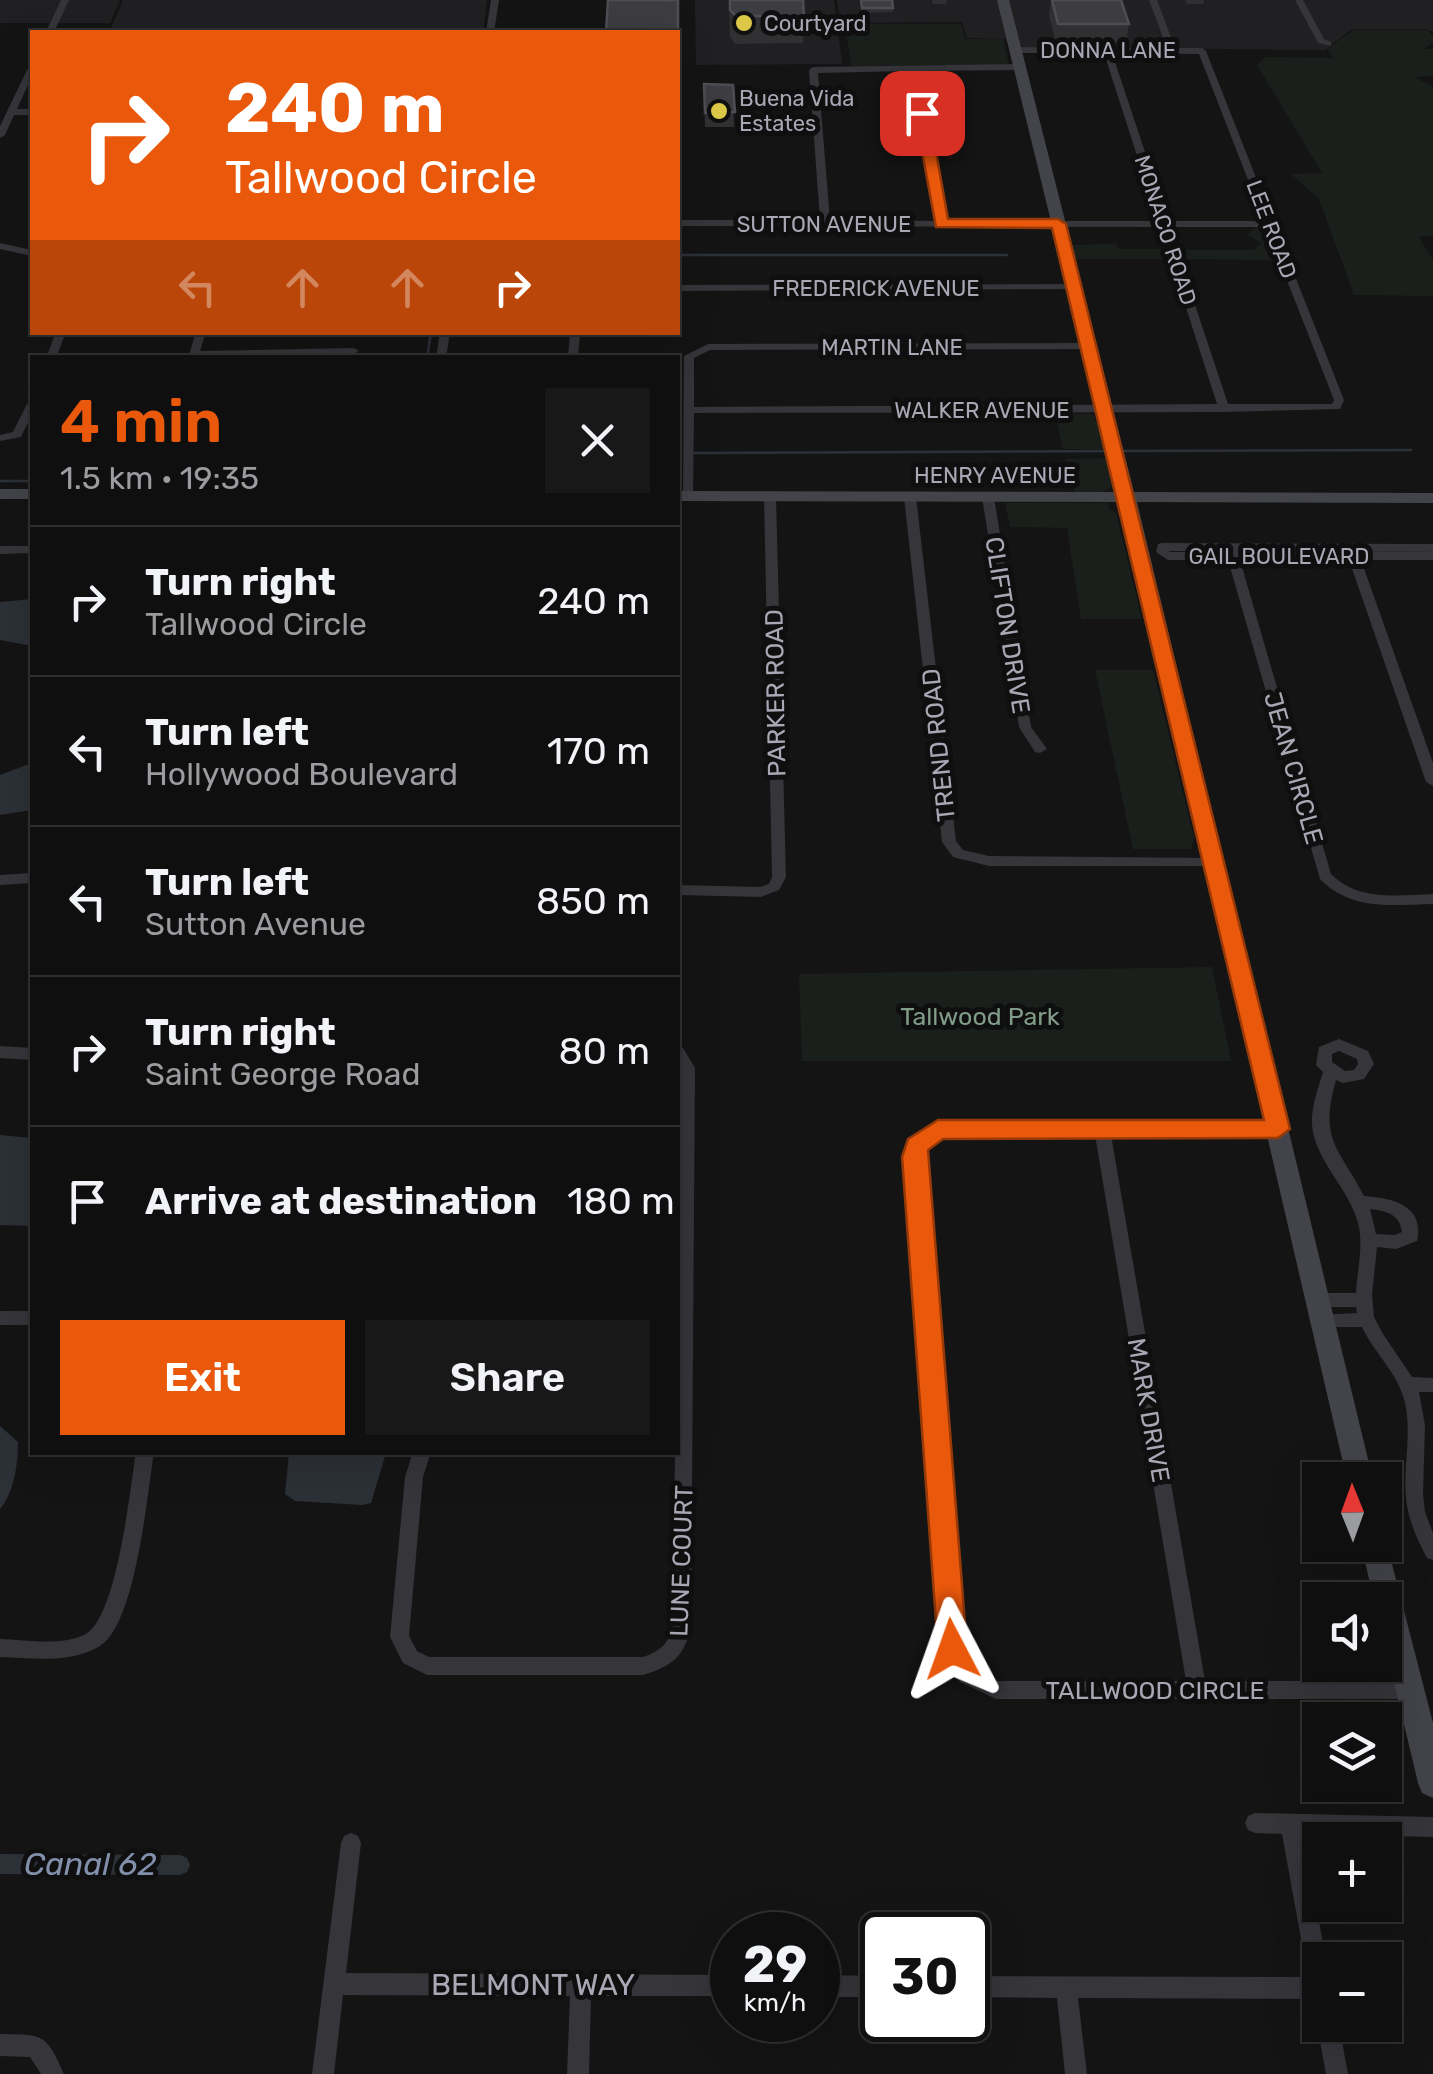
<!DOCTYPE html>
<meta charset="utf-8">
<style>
body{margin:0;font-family:Rubik,sans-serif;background:#181819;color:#f1f3f6;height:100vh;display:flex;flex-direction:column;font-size:38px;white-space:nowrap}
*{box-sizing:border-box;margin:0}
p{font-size:32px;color:#9b9c9f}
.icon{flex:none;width:55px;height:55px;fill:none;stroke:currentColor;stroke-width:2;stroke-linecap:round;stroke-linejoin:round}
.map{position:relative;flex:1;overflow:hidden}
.details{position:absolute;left:30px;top:355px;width:650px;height:1100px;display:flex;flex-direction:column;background:#0f0f10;border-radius:0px;box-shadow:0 10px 40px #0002,0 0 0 2px #2f2f30}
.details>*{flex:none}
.guide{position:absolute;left:30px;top:30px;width:650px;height:305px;border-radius:0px;box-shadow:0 10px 40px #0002,0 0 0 2px #2f2f30;background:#ea580c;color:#fff;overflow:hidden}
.needle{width:65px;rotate:359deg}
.tools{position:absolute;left:1302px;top:1462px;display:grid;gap:20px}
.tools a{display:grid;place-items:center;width:100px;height:100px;border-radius:0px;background:#0f0f10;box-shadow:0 10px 40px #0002,0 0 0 2px #2f2f30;font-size:50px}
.speed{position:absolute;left:710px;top:1912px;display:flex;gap:20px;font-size:50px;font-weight:700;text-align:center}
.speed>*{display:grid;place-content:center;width:130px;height:130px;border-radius:50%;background:#0f0f10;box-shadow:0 10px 40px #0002,0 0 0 2px #2f2f30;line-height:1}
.speed small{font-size:25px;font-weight:400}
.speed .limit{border:5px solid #111;border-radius:15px;background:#fff;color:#111}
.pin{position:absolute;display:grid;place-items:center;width:85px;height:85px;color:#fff;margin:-42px;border-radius:20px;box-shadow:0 5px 15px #0006}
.me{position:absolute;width:110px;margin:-55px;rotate:356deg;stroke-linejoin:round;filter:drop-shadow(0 0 8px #0008)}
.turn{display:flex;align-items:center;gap:35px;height:210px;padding:0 30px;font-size:45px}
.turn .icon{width:130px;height:130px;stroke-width:2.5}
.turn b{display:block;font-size:70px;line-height:85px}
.lanes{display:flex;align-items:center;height:95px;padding:0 30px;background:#0003;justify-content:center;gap:50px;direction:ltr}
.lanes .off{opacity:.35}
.round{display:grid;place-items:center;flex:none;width:105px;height:105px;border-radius:0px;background:#181819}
.overview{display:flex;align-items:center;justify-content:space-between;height:170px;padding:0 30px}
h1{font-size:60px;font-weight:600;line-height:75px;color:#ea580c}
.button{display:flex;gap:20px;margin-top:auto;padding:20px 30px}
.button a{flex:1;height:115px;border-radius:0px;background:#ea580c;color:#fff;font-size:40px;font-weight:600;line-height:115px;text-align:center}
.button a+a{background:#181819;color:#f1f3f6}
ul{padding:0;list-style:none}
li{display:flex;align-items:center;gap:30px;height:150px;padding:0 30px;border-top:2px solid #2f2f30}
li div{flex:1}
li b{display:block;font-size:38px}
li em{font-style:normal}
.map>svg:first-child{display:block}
</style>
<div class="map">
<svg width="1433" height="2074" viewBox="0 0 1433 2074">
<rect width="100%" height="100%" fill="#141415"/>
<g fill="#202022">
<path d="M0 0H120L110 23H0Z"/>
<path d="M123 0H487L483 32H109Z"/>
<path d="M695 0H834L842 64 696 65Z"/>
<path d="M837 0H999L1007 39 967 38 962 22 845 23 841 29Z"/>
<path d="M1007 0H1433V32L1426 29H1352L1325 50 1018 47Z"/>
</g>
<g fill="#1a1f1c">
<path d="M845 24H961L965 39H1003L1009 65 851 66Z"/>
<path d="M1353 30H1427L1433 36V43L1423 49H1433V76L1414 77 1433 87V236L1419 237 1433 260V296L1354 295 1319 199 1291 174 1322 173 1257 65 1266 57 1334 58 1327 49Z"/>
<path d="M1257 226 1268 233 1278 260 1182 259 1178 250H1254L1261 243 1247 235Z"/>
<path d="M1116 244 1118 249H1166L1169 259H1075L1071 245Z"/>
<path d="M1055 413 1093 414 1106 449H1063Z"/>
<path d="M1107 458 1113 486 1102 492 1075 493 1066 459Z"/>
<path d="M1005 503H1108L1109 509 1116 513 1142 619H1081L1067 528 1010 527Z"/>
<path d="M1095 670H1153L1194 838 1191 849H1133Z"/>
<path d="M1212 967 1231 1061H802L799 974Z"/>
</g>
<g fill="#2c3037">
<path d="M32 599V646L0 640V602Z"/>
<path d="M32 763V810L0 815V775Z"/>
<path d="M0 1135 32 1138V1226L0 1225Z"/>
<path d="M0 1426 18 1442C18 1464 14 1492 0 1509Z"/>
<path d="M289 1453V1452L386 1453 371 1503 362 1505 295 1501 285 1494Z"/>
</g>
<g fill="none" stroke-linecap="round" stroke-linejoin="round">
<g stroke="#2c3037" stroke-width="2.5">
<path d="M678 255H1007"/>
<path d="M427 358 431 332"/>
<path d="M1120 451 1411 450"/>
<path d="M694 453 1111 451"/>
<path d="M0 481H32"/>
</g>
<path fill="#2c3037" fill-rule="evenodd" d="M0 1854 180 1855 187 1858 190 1865 187 1872 180 1875 0 1874Z"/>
<g fill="#35353a" fill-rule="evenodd">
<path d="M61 0H69L54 32H46Z"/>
<path d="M491 0H499L494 32H486Z"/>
<path d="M1149 0H1157L1175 48H1202L1206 51 1344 400 1340 409 1224 412 694 413 693 496 687 499 683 498 684 356 708 344 1090 343 1095 346 1090 349 710 350 694 358V407L1217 404 1160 227 678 226V220H820L809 70 813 67 1019 64 1023 67 1019 70 919 71 946 221H1158L1104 53H1015L1011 50 1015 47 1167 48ZM1112 53 1199 54 1264 221H1168ZM910 71 937 221 830 220 818 73ZM1169 227H1266L1334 400 1332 404H1228Z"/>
<path d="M1295 0H1303L1324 39 1331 42V46L1318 43Z"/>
<path d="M29 66H32V76L17 109H32V115H14L5 135 0 138V126Z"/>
<path d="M0 243 32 250V256L0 249Z"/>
<path d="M1075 284 1079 285V289L678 291V285Z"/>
<path d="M56 332H66L56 358H46Z"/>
<path d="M196 332H206L200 351 354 348 359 351 354 354 188 358Z"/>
<path d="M440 332H450L446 358H436Z"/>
<path d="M570 332H580L578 358H568Z"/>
<path d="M32 401V414L21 437 0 441V435L13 432 27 404Z"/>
<path d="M770 494 776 497 786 877 779 890 761 897 678 895V885L760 887 769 884 772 877 764 497Z"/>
<path d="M910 494 916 497 956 841 963 850 989 856 1215 858 1220 860 1222 863 1220 866H989L953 857 942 842 904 497Z"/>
<path d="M988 494 994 497 1031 727 1047 749 1040 753 1035 752 1019 727 982 497Z"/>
<path d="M1162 543 1433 544V552L1358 551 1433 552V560H1361L1433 763V786L1426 782 1349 560H1240L1331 874C1360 902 1397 895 1433 894V904C1392 905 1351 911 1320 879L1228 560H1168L1156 552 1158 544ZM1168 551H1226V552H1171ZM1238 551H1347V552H1238Z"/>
<path d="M0 546H32V553L0 554Z"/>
<path d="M32 873V883L0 885V875Z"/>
<path d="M1339 1039 1368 1051 1374 1064 1364 1079 1343 1083 1336 1080C1319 1141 1338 1146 1364 1196 1392 1198 1425 1205 1417 1241L1396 1249 1377 1247 1372 1295 1374 1317 1383 1334 1412 1377 1433 1378V1392H1419L1425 1425 1423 1494 1425 1512 1433 1533V1560L1427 1558C1417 1539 1408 1520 1406 1498 1403 1466 1412 1435 1405 1403 1399 1374 1374 1353 1362 1327H1323L1317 1325 1315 1320 1317 1315 1357 1313 1356 1307H1318L1312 1305 1310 1300 1312 1295 1318 1293H1356C1357 1270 1364 1246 1358 1223 1349 1188 1315 1161 1312 1125 1311 1107 1318 1089 1323 1072L1316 1065 1319 1047ZM1339 1051 1357 1059 1358 1064 1354 1070 1345 1071 1332 1062V1054ZM1370 1209C1386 1211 1400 1214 1402 1232L1395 1235 1376 1234Z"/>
<path d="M0 1046 32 1048V1060L0 1058Z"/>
<path d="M678 1046 683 1048 695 1068 691 1628C683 1658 672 1666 643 1675H427L403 1663 390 1637 405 1477 413 1452H431L423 1477 409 1636 417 1651 429 1657H643C659 1652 668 1644 673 1628L675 1452H678Z"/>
<path d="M938 1123 1284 1125 1286 1129 1284 1133 1278 1135H1111L1205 1681H1409L1416 1683 1419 1690 1416 1697 1409 1699H996L960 1682 942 1649 906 1157 911 1141ZM941 1135H1095L1186 1681H997L974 1670 961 1647 922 1157 924 1148Z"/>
<rect x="0" y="1311" width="32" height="14"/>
<path d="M136 1452H154C147 1495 136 1623 100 1646 71 1664 32 1658 0 1657V1639C26 1640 60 1646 84 1635 117 1620 130 1489 136 1452Z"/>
<path d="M1255 1813 1433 1817V1837L1303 1834 1326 1960H1320V1999L1078 1998 1087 2074H1065L1057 1998 968 1997V1976L1308 1977 1282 1834 1255 1833 1248 1830 1245 1823 1248 1816Z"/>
<path d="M351 1833 358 1836 361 1843 346 1973 732 1975V1996H591L589 2074H567L570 1996 343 1995 334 2074H312L341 1843 344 1836Z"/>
<path d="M818 1975 882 1976V1997H818Z"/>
<path d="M1320 2018V2025H1339L1348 2074H1326L1317 2025Z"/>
<path d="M0 2034C42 2035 46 2032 64 2074H41L30 2057 0 2056Z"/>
</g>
<g fill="#434449" fill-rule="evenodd">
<path d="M997 0H1009L1134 492 1433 493V503L1137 502 1373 1480H1347L1120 502 678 501V491L1117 492Z"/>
<rect x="0" y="489" width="32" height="10"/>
<path d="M1385 1537 1433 1723V1798L1422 1793 1418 1783 1385 1644V1600H1374L1361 1545H1385Z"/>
</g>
</g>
<g fill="#303033">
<path d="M729 0 804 16 803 43 735 44 730 37Z"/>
<path d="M860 0H892L893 12 862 13Z"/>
<path d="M932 0H947L946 4H933Z"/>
<path d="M1051 0H1121L1129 24 1126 42H1056L1049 16Z"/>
<path d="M1185 0H1204L1203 4H1187Z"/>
<path d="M704 84 733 85 734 127H705Z"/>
</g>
<g fill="#3d3d41" stroke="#4d4e53" stroke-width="2.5">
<path d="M608 0H678V42V32H606Z"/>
<path d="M730 0H803L804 16H736L730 10Z"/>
<path d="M861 0H892L893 8H862Z"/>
<path d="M1052 0H1121L1129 24H1058Z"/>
<path d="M704 84 733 85 735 112 705 113Z"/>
</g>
<path fill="#ea580c" stroke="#983908" stroke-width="2.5" d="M922 109 929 113 948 219H1058L1066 224 1290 1129 1278 1138 943 1139 928 1150 967 1649 962 1658 952 1662 942 1658 938 1649 902 1157 908 1139 938 1120H1264L1052 228 936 227 915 113Z"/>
<g fill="#dbc846" stroke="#0f0f10" stroke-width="4">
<circle cx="744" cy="23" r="10"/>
<circle cx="719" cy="111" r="10"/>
</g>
<g text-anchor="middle" stroke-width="10" stroke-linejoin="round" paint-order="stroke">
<g font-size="22" fill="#a7a8b4" stroke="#0f0f10" text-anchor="start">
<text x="764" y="31">Courtyard</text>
<text x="739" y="106">Buena Vida<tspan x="739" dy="25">Estates</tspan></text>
</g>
<g font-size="22" fill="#a7a8b4" stroke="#0f0f10">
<text x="1108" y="58">DONNA LANE</text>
<text x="824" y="232">SUTTON AVENUE</text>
<text transform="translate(1272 229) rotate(69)" y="8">LEE ROAD</text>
<text transform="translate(1166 230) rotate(72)" y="8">MONACO ROAD</text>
<text x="876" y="296">FREDERICK AVENUE</text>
<text x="892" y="355">MARTIN LANE</text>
<text x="982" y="418">WALKER AVENUE</text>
<text x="995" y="483">HENRY AVENUE</text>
<text x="1279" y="564">GAIL BOULEVARD</text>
</g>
<g font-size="25" fill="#a7a8b4" stroke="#0f0f10">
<text transform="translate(1008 625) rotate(81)" y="9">CLIFTON DRIVE</text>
<text transform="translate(775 693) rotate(-91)" y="9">PARKER ROAD</text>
<text transform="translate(938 745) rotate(-96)" y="9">TREND ROAD</text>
<text transform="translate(1294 768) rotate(74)" y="9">JEAN CIRCLE</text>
<text transform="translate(1149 1410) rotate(80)" y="9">MARK DRIVE</text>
<text transform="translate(681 1561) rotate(-88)" y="9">LUNE COURT</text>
<text x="1155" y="1699">TALLWOOD CIRCLE</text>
</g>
<g font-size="25" fill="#809c88" stroke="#0f0f10">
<text x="980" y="1025">Tallwood Park</text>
</g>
<g font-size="30" fill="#a7a8b4" stroke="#0f0f10">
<text x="533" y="1995">BELMONT WAY</text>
</g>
<g font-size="32" font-style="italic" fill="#828fab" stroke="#0f0f10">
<text x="90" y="1875">Canal 62</text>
</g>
</g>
</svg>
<div class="tools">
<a><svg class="needle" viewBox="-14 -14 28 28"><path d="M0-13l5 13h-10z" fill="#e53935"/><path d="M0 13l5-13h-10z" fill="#9b9c9f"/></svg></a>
<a><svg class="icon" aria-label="sound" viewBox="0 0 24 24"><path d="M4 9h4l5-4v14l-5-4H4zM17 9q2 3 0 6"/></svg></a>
<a><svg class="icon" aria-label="layers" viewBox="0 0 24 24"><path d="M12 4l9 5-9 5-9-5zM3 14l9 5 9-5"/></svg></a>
<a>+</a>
<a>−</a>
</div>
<div class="speed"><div>29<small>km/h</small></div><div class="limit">30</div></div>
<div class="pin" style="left:922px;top:113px;background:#d93025"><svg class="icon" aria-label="arrive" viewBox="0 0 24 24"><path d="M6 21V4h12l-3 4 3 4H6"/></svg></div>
<svg class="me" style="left:952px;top:1649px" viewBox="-20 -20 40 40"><path d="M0-17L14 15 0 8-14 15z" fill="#ea580c" stroke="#fff" stroke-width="4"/></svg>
<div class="guide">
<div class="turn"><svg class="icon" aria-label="right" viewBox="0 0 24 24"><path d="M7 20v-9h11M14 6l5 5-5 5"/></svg><div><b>240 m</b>Tallwood Circle</div></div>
<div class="lanes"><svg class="icon off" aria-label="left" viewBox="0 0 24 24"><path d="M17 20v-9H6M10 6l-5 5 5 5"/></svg><svg class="icon off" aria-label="ahead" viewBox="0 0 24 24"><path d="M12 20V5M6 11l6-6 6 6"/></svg><svg class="icon off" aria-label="ahead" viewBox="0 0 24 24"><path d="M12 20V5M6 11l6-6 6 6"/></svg><svg class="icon" aria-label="right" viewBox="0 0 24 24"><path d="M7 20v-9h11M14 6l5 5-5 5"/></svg></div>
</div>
<section class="details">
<div class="overview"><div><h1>4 min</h1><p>1.5 km · 19:35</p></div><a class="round"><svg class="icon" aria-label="close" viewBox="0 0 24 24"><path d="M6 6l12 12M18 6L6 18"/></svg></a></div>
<ul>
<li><svg class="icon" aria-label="right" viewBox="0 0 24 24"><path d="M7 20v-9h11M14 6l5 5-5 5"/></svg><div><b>Turn right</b><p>Tallwood Circle</p></div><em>240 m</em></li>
<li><svg class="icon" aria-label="left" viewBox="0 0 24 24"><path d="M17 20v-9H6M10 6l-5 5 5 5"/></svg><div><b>Turn left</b><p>Hollywood Boulevard</p></div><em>170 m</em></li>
<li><svg class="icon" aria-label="left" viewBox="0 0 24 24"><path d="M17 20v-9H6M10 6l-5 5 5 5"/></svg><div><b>Turn left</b><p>Sutton Avenue</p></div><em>850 m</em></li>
<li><svg class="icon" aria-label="right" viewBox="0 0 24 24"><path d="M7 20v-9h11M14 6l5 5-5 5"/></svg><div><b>Turn right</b><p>Saint George Road</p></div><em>80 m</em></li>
<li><svg class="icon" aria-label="arrive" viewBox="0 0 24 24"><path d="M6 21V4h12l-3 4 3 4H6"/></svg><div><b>Arrive at destination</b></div><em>180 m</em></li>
</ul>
<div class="button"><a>Exit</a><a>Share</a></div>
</section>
</div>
